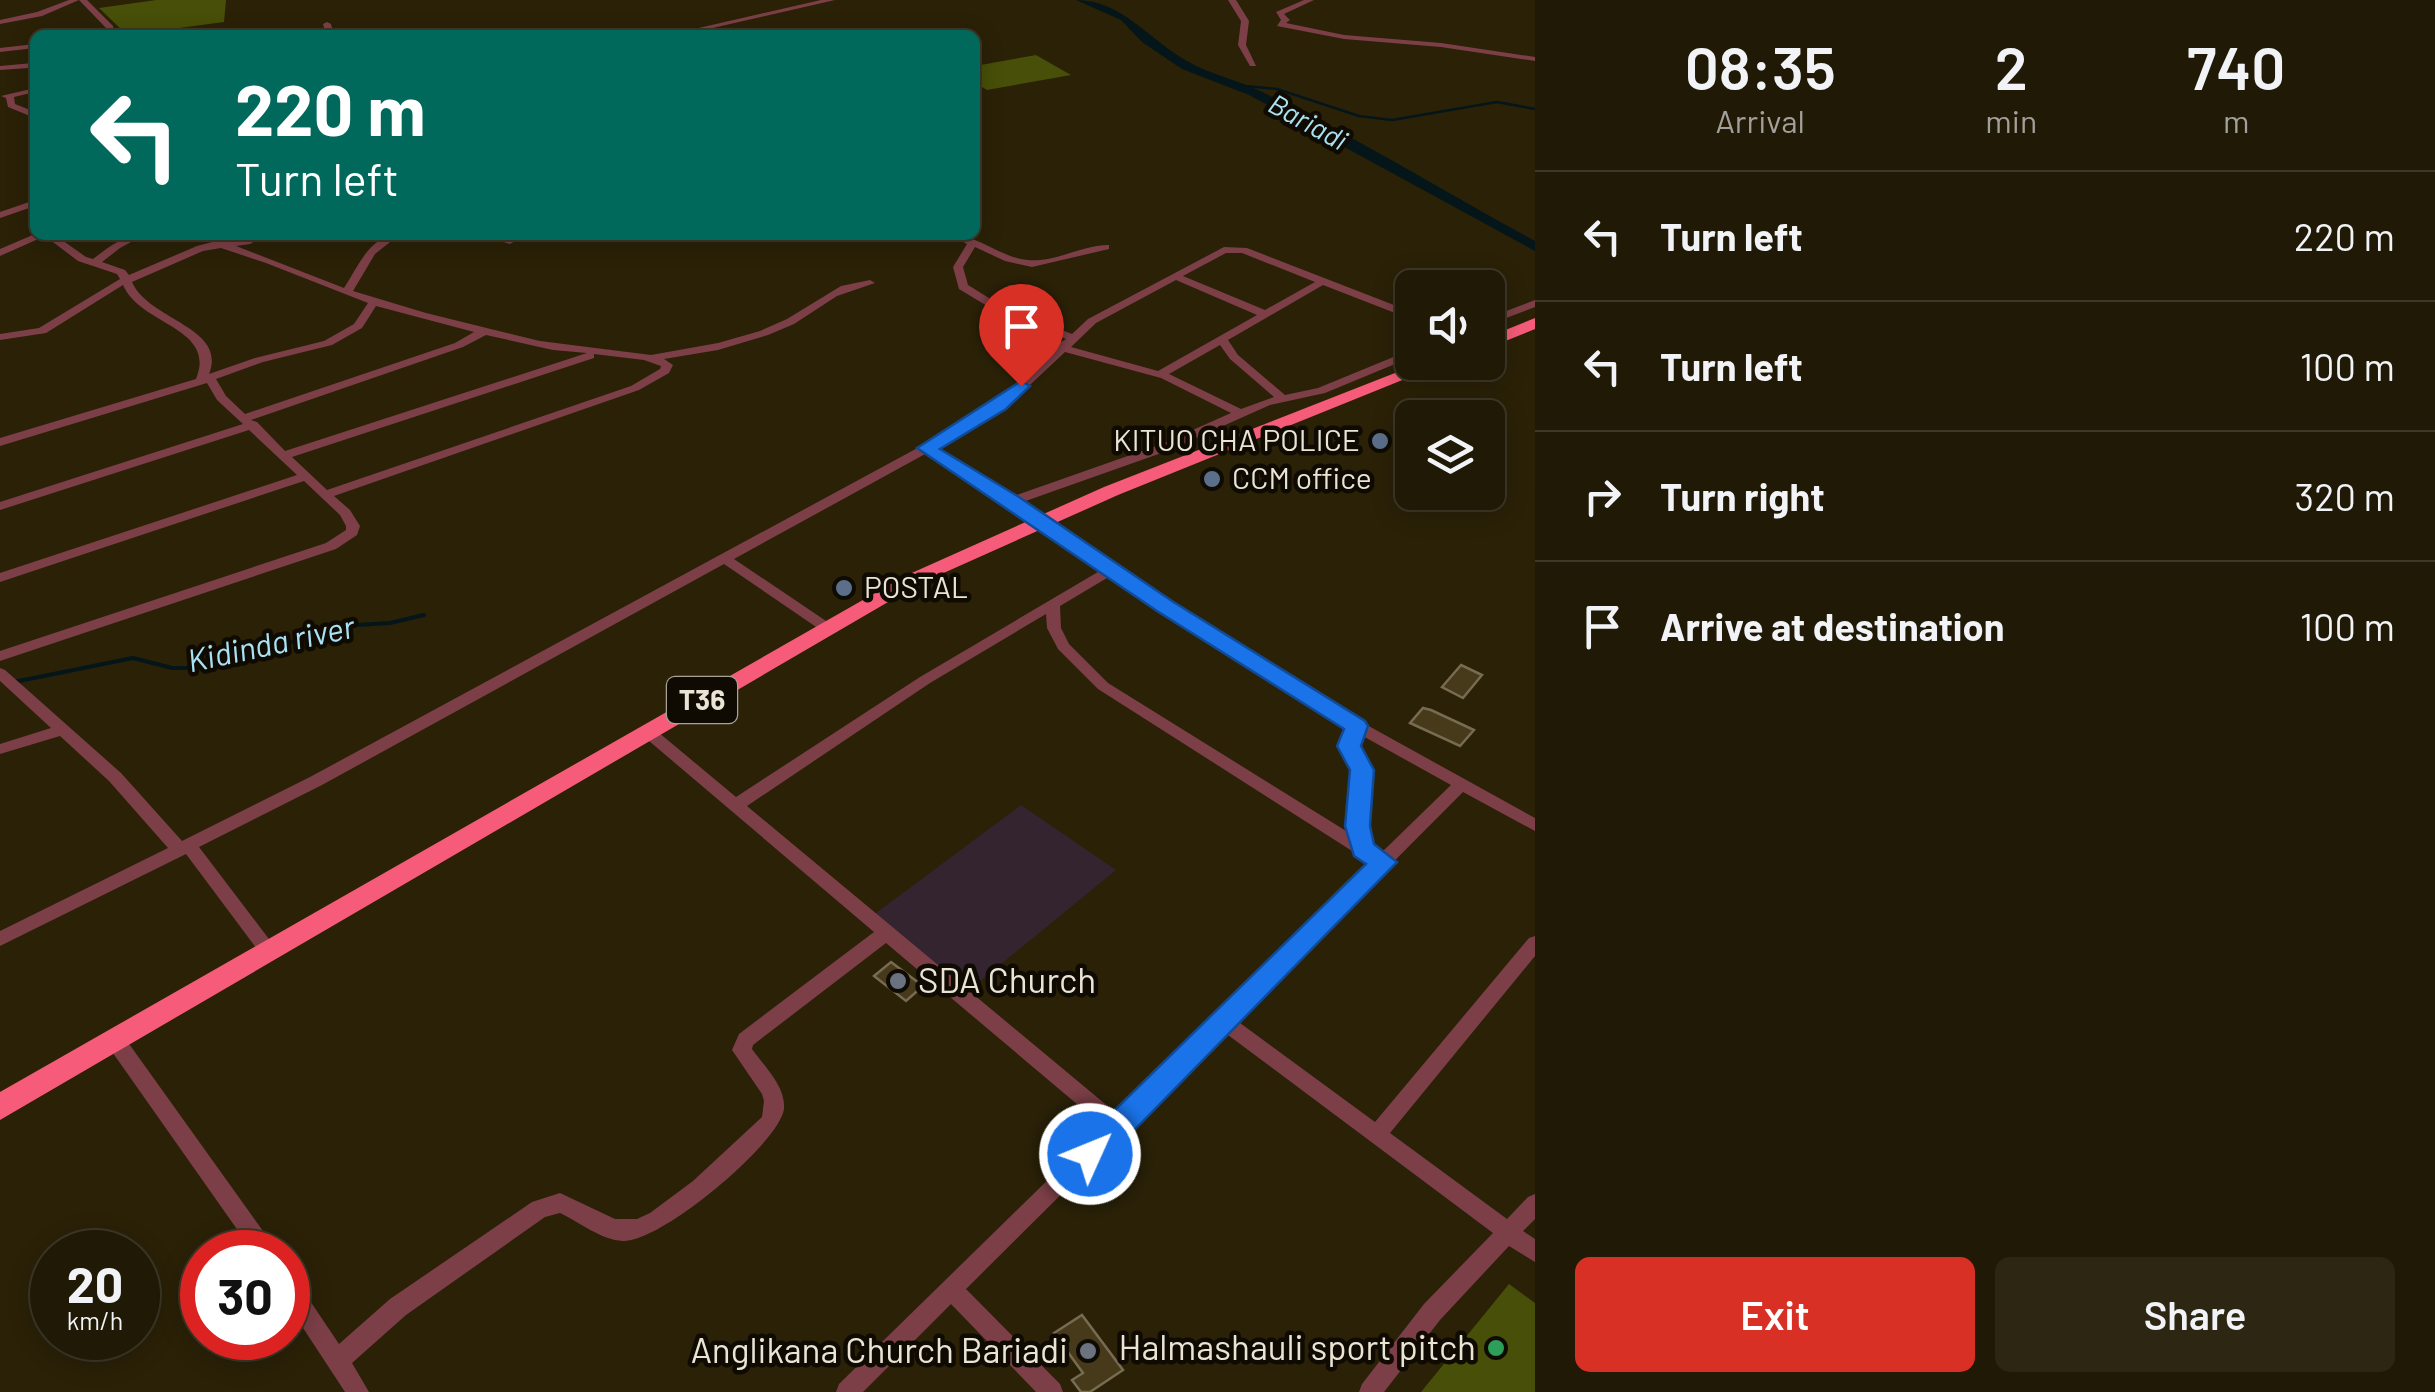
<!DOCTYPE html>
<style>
body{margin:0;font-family:Barlow,sans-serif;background:#2d2613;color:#f1f3f6;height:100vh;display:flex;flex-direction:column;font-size:38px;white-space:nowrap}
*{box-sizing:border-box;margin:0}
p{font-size:32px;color:#a2a09a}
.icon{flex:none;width:55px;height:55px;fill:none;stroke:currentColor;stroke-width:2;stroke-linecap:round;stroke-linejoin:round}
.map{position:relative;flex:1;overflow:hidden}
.panel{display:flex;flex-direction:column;background:#201905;width:900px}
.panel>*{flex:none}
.top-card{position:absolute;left:30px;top:30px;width:950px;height:210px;border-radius:15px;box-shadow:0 5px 25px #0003,0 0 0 2px #3d3827;background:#00695c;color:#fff;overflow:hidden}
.fabs{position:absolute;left:1395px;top:270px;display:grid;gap:20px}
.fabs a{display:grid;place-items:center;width:110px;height:110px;border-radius:15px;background:#201905;box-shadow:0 5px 25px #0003,0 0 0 2px #3d3827;font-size:50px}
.speed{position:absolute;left:30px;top:1230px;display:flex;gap:20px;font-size:50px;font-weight:700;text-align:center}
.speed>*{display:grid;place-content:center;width:130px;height:130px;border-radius:50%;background:#201905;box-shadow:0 5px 25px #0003,0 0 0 2px #3d3827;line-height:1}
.speed small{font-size:25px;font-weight:400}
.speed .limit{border:15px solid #d22;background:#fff;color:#111}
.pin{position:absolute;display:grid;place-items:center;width:85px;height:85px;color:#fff;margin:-102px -42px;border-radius:50% 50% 50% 0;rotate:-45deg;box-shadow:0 0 10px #0007}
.pin .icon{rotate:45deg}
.me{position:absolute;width:110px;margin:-55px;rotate:46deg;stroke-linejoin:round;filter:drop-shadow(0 0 8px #0008)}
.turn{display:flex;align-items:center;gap:35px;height:210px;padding:0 40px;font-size:45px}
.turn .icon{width:130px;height:130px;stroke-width:2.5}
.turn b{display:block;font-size:70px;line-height:85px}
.eta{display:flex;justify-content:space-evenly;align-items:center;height:170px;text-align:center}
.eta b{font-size:60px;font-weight:600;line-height:70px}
.cta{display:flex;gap:20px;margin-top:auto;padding:20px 40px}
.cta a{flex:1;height:115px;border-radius:15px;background:#d93025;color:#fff;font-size:40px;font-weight:600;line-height:115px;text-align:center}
.cta a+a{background:#2d2613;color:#f1f3f6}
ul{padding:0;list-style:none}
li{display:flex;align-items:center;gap:30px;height:130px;padding:0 40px;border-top:2px solid #3d3827}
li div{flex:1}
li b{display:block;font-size:38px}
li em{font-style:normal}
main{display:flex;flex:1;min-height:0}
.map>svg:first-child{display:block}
</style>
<main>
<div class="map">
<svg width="1535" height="1392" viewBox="0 0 1535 1392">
<rect width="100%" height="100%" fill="#2a2107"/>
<path fill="#33242f" d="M1021 805 1116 870 967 992 872 916Z"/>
<g fill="#474f08">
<path d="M156 0H226L224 22 127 35 99 8Z"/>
<path d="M1036 55 1071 75 987 90 975 83V66Z"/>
<path d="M1509 1284 1535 1303V1392H1421Z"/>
</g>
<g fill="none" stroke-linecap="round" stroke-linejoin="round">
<path stroke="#05161b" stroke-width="2.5" d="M1234 85 1277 89 1359 116 1392 120 1497 102 1535 109"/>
<path stroke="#05161b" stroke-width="4" d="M14 682 133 658 172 668H192L269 643 286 644 340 626 390 623 424 615"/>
<path fill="#05161b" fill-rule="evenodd" d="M1076 0C1122 0 1149 40 1187 61 1209 74 1235 79 1258 90 1353 135 1443 191 1535 241V251L1249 95 1182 69 1142 42 1121 20Z"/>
</g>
<g fill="#473a1a" stroke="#776c51" stroke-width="2.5">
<path d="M1461 665 1482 675 1463 698 1442 687Z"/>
<path d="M1423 708 1431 710 1474 730 1460 746 1410 723Z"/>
<path d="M891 962 923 986 906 1001 874 976Z"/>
<path d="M1082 1315 1123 1370 1090 1392H1081L1072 1380 1083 1373 1054 1333Z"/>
</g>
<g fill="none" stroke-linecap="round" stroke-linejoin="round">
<g fill="#7c3f47" fill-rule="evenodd">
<path d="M69 0H79L42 16 0 24V20L37 12Z"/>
<path d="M79 0H87L113 26 114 35H106V28Z"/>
<path d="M821 0H835L682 35H668Z"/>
<path d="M1228 0H1236L1249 21 1246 45 1256 66H1250L1238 45 1241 21Z"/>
<path d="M1304 0H1314L1284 14 1290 20 1286 23 1344 35 1441 43 1535 57V61L1441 47 1344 39 1277 26 1281 20 1276 12Z"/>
<path d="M327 22 331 24 334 35H326L323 24Z"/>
<path d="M209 33H249L253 35H205Z"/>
<path d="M35 44V48L0 52V48Z"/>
<path d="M33 63 35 76 28 68 0 70V66Z"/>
<path d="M35 88V92L14 97 15 104 35 112V118L8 107 6 98 1 96Z"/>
<path d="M35 200V206L0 218V212Z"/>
<path d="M35 234 55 235 86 257 93 259C109 247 123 235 144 235L120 248 102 262 125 270 129 275 197 246 216 241 245 239 254 235H267L250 244 236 246 344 288C359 266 369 235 399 235L375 254 353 291 426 313 540 341 651 355 718 343 760 331 787 319 841 286 870 280 875 283 837 296 794 324 768 335 718 350 664 359 673 365 669 373 639 390 334 496 350 510 360 526 357 535 336 549 0 661V651L326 543 346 530V526L340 515 304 481 0 582V573L297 475 249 430 0 510V502L243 424 217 400 207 383 0 446V438L196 379C217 327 141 326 123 285L46 333 0 340V334L39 328 120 279 117 274 78 261 45 236 0 256V249ZM221 248 266 263 368 303 354 324 324 341 255 358 209 374C228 327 148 320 132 282L203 251ZM376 306 474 332 455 343 245 414 226 396 216 379 263 362 332 345 362 328ZM486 335 553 350 587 353 285 451 257 422 251 420 463 347ZM594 354 644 360 661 366 660 369 631 386 327 490 292 457 594 358Z"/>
<path d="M481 235H498L515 241 510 244Z"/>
<path d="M951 235C979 235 1001 258 1028 260 1054 263 1082 245 1109 245V249L1032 267 1005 261 975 247 963 267 968 285 1005 308 1072 334 1088 319 1224 247 1247 248 1412 312V319L1408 318 1323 285 1228 340 1238 355 1285 395 1318 388 1408 351 1412 350V357L1325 393 1270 405 1167 451 1020 503 1347 714 1535 818V831L1463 792 1236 1020 1375 1122 1529 938 1535 936V956L1390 1133 1507 1219 1528 1197 1535 1194V1219L1523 1231 1535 1239V1262L1509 1246 1440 1320 1384 1392H1359L1362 1384 1424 1304 1493 1233 1224 1032 1128 1128 1125 1133 1121 1135 966 1289 1060 1384 1063 1392H1036L951 1304 863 1392H836L839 1384 1103 1126 886 943 753 1045 752 1049C764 1066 786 1086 784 1109 779 1144 660 1243 623 1241 601 1240 579 1222 560 1213L545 1217 406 1315 352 1363 369 1392H345L288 1305V1277L296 1280 339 1344 390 1299 532 1202 560 1193 615 1219H637L650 1213 693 1181 762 1117 764 1101 762 1094 732 1050 739 1034 874 932 642 735 639 731 642 727H652L736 797 920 677 1103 569 927 453 734 559 832 625 834 628 832 631H822L724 564 322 785 199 847 275 947 278 952 275 957 269 959 263 957 186 854 0 946V931L168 848 109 781 60 736 0 754V744L51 728 0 681V668L5 670 121 773 182 841 310 777 923 445 1006 396 1056 349V345L1066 339 997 312 959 289 953 267 967 244ZM1226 253H1242L1315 282 1265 310 1183 276ZM1176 280 1257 315 1158 371 1071 347 1096 323ZM1220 345 1230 359 1274 397 1241 409 1169 374ZM1065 352 1161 378 1231 413 1159 445 1011 497 935 448 1014 400ZM1112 575 1348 728 1341 746 1354 770 1348 818 1351 834 1108 683 1069 644 1061 628 1060 606ZM1046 614 1047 628 1058 649 1098 689 1371 863 1116 1113 747 806 930 683ZM1361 735 1451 785 1381 853 1371 847 1364 818 1370 770 1357 746Z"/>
<path d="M1535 300V307L1488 325V318Z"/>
<path d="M115 1032 122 1034 273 1245 275 1252H253L108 1046 106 1040 108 1034Z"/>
</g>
<g fill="#f65c79" fill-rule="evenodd">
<path d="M1535 318V329L1488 348V337Z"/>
<path d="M1423 362H1447L1118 495 919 584 0 1120V1092L905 576 1104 487Z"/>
</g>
</g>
<path fill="#1a73e8" stroke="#114b97" stroke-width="2.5" d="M1021 381 1030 386 1006 409 940 449 1019 497 1172 601 1365 721 1368 726 1361 746 1374 770 1370 826 1374 844 1397 862 1101 1164 1090 1168 1079 1164 1075 1154 1079 1145 1366 864 1354 856 1345 826 1350 770 1337 746 1344 729 1157 611 917 448Z"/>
<g fill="#5c6f8a" stroke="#0f0b03" stroke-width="4">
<circle cx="1380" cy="441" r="10"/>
<circle cx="1212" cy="479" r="10"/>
<circle cx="844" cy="588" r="10"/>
</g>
<g fill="#6b7280" stroke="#0f0b03" stroke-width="4">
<circle cx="898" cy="981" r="10"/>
<circle cx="1088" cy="1351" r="10"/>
</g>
<circle fill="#2e9e5b" stroke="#0f0b03" stroke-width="4" cx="1496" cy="1348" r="10"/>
<g text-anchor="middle" stroke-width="9" stroke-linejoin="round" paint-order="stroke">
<g font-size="28" font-style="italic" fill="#aae2f5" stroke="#0f0b03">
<text transform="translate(1308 122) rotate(29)" y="10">Bariadi</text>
</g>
<rect fill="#0f0b03" stroke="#a8a396" stroke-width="2.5" x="667" y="677" width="70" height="46" rx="8"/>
<g font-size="28" font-weight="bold" fill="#eae4d5">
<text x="702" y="710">T36</text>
</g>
<g font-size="30" fill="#eae4d5" stroke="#0f0b03" text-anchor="start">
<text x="1360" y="451" text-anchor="end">KITUO CHA POLICE</text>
<text x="1232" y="489">CCM office</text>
<text x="864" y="598">POSTAL</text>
</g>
<g font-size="32" font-style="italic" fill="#aae2f5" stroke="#0f0b03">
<text transform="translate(271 644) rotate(-12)" y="11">Kidinda river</text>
</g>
<g font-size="35" fill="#eae4d5" stroke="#0f0b03" text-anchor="end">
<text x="918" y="993" text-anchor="start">SDA Church</text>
<text x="1476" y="1360">Halmashauli sport pitch</text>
<text x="1068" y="1363">Anglikana Church Bariadi</text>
</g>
</g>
</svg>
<div class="fabs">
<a><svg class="icon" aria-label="sound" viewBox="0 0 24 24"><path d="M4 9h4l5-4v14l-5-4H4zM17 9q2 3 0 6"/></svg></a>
<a><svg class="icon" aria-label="layers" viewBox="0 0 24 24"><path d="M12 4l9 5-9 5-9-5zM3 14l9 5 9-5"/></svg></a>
</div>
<div class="speed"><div>20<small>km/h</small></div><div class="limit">30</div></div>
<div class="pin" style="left:1021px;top:386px;background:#d93025"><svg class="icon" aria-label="arrive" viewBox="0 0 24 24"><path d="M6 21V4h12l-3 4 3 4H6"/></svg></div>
<svg class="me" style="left:1090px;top:1154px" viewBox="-20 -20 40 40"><circle r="17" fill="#1a73e8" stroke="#fff" stroke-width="3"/><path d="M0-11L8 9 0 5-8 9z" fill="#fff"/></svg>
<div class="top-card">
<div class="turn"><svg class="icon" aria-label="left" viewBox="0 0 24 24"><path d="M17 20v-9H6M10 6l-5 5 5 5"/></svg><div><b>220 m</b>Turn left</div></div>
</div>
</div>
<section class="panel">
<div class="eta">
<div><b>08:35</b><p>Arrival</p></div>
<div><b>2</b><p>min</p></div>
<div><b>740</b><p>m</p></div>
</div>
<ul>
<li><svg class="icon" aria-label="left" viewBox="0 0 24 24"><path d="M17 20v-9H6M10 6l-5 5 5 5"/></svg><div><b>Turn left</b></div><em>220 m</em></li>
<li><svg class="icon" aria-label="left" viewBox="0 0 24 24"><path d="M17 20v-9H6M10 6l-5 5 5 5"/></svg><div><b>Turn left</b></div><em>100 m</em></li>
<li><svg class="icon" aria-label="right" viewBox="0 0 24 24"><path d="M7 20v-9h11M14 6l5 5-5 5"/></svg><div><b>Turn right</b></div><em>320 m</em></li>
<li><svg class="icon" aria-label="arrive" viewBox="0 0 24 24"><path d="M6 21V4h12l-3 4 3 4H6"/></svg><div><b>Arrive at destination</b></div><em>100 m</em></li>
</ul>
<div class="cta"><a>Exit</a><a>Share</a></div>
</section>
</main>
